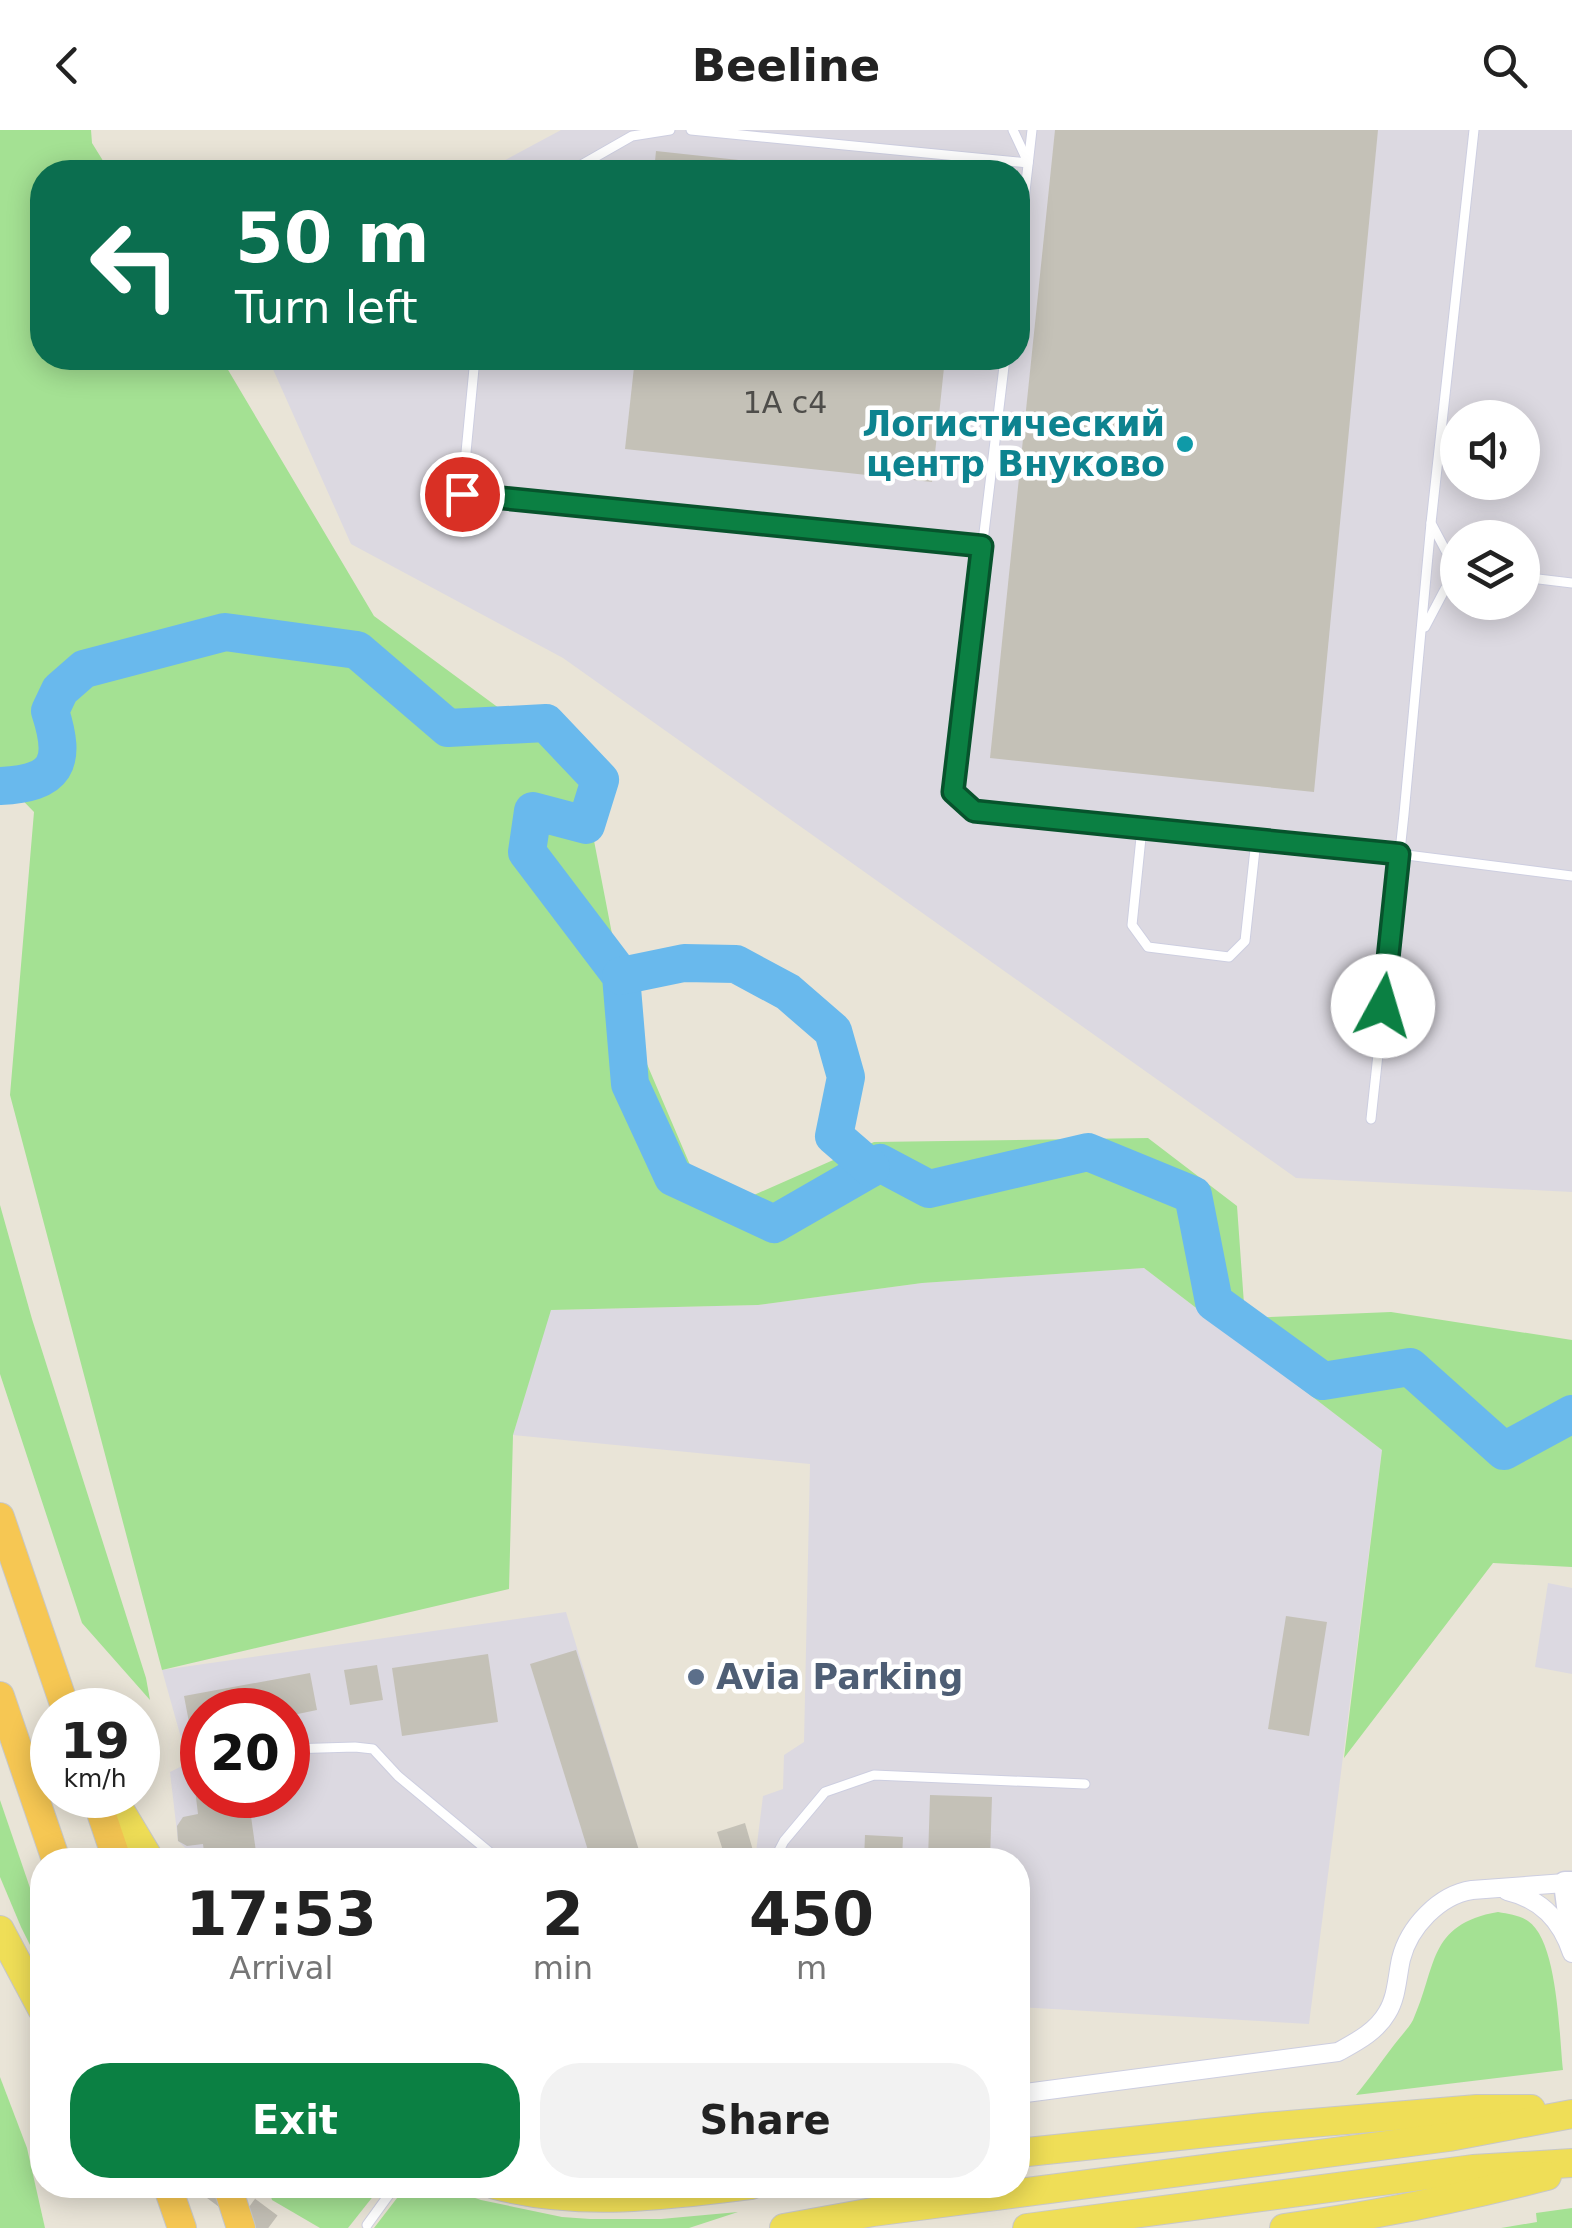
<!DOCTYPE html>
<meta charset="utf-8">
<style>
body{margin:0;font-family:"DejaVu Sans",sans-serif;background:#f2f2f2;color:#222;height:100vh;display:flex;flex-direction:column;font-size:38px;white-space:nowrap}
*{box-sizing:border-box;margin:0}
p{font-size:32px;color:#767676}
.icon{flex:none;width:55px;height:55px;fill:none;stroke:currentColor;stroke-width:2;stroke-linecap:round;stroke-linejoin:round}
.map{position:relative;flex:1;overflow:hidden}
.drawer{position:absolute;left:30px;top:1718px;width:1000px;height:350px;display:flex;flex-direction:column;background:#fff;border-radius:40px;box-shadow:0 5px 25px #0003}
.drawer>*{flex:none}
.banner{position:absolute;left:30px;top:30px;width:1000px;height:210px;border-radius:40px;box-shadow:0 5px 25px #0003;background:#0b6e4f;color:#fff;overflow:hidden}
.tools{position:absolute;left:1440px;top:270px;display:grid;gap:20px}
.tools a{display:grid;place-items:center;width:100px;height:100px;border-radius:50%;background:#fff;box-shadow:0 5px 25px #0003;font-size:50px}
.speed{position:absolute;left:30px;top:1558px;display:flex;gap:20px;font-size:50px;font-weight:700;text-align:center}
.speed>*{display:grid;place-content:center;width:130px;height:130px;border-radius:50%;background:#fff;box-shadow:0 5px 25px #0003;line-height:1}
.speed small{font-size:25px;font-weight:400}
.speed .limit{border:15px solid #d22;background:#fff;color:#111}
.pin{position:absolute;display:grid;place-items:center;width:85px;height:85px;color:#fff;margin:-42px;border:5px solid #fff;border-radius:50%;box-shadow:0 2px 10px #0007}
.me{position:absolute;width:110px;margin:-55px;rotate:6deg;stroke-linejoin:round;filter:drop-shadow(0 0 8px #0008)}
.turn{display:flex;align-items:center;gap:35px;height:210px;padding:0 40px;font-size:45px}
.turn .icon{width:130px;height:130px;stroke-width:2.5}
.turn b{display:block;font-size:70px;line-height:85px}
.eta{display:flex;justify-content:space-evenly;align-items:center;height:170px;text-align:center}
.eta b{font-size:60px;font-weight:600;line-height:70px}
.action{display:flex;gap:20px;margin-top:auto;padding:20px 40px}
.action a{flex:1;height:115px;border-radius:40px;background:#0b8043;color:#fff;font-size:40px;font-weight:600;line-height:115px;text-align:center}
.action a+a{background:#f2f2f2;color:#222}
header{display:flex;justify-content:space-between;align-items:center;height:130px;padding:0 40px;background:#fff;font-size:45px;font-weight:600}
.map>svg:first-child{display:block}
</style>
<header><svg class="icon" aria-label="back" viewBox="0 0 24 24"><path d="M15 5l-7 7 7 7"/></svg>Beeline<svg class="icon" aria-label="search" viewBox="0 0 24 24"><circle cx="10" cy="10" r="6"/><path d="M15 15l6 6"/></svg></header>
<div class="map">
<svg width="1572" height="2098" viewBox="0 0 1572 2098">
<rect width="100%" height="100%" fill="#e9e4d7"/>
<g fill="#dcd9e1" fill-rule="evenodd">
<path d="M561 0H1572V1062L1296 1048 563 528 351 414 268 228H1018V42H483ZM1458 288H1522V352H1458ZM1458 408H1522V472H1458Z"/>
<path d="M1144 1138 1382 1320 1309 1894 1018 1877V1730H755L763 1666 783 1659 784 1625 804 1612 810 1334 513 1305 550 1180 758 1175 922 1153Z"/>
<path d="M1548 1453 1572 1458V1544L1535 1537Z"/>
<path d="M566 1482 642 1730H198L178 1711 170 1642 188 1633 162 1540ZM202 1580H288V1665H202Z"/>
</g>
<g fill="#a4e193">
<path d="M0 0H91L92 13 110 42H42V228H221L374 486 580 638 629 892 711 1084 874 1012 1148 1008 1237 1076 1245 1188 1391 1182 1572 1210V1437L1493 1433 1344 1628 1382 1320 1144 1138 922 1153 758 1175 551 1180 513 1305 509 1459 162 1540 10 965 34 682 0 647Z"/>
<path d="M0 1075 32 1189 146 1548 150 1570 82 1493 0 1244Z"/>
<path d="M0 1670 42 1793V1839L21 1797 0 1747Z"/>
<path d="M1498 1782C1509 1784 1519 1785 1528 1791 1558 1811 1559 1905 1563 1940L1356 1965C1369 1949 1381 1932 1394 1915 1400 1907 1408 1899 1413 1890 1437 1838 1427 1794 1498 1782Z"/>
<path d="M0 1947 27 2018 45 2098H0Z"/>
<path d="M267 2055H382L348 2098H320L272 2070Z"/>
<path d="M407 2055H437L481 2070 562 2087 590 2089H661L738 2082 689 2098H374Z"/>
<path d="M1572 2078V2098H1501L1537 2092 1536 2083Z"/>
</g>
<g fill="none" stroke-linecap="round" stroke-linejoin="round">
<g stroke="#69b9ed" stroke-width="38">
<path d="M0 656C57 653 67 634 50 581L60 560 84 539 225 502 357 520 448 598 546 593 600 650 586 695 533 681 527 722 621 846 630 954 673 1047 774 1094 880 1033 929 1059 1088 1022 1193 1065 1214 1172 1323 1251 1410 1237 1504 1321 1572 1284"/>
<path d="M621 846 684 833 736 834 788 862 833 901 846 947 834 1006 871 1038"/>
</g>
</g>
<g fill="#c4c1b7">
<path d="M1055 0H1378L1314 662 990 628Z"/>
<path d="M656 21 832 40V42H654Z"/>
<path d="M635 228H945L932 352 625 319Z"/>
<path d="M1286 1486 1327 1492 1309 1606 1268 1599Z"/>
<path d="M576 1520 642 1730H591L530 1534Z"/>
<path d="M488 1524 498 1592 402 1606 392 1538Z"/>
<path d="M377 1535 383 1570 350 1575 344 1540Z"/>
<path d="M310 1543 317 1580 288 1586V1580H202V1601L191 1603 184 1566Z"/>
<path d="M202 1650V1665H248L257 1729 205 1730 203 1714 187 1716 178 1711 177 1696 183 1687 198 1684 194 1651Z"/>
<path d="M930 1665 992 1667 990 1730H928Z"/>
<path d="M745 1693 754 1724 726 1730 717 1702Z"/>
<path d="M865 1705 903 1707 902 1730H864Z"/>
</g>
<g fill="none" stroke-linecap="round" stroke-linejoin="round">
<path stroke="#c2beb4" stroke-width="28" stroke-dasharray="28 14" stroke-linecap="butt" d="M213 2055 271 2098"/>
<g stroke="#cdcee0" stroke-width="11">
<g id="service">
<path d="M691 0 1028 33"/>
<path d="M1013 0 1027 30"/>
<path d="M569 42 632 6 670 0"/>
<path d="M1018 123 1032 0"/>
<path d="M475 228 462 364 983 417"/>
<path d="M1005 228 953 661 973 681 1399 724 1572 746"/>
<path d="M1458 431 1448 425 1431 393 1474 0"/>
<path d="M1522 447 1572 453"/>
<path d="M1425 497 1445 459 1458 452"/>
<path d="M1142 698 1132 795 1148 817 1229 827 1245 811 1256 710"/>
<path d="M1371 989 1404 684 1431 393"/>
<path d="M288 1619 355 1617 373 1619 398 1646 499 1730"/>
<path d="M774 1730 784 1711 825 1662 874 1645 1085 1654"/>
<path d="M367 2095 396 2055"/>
</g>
</g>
<g stroke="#cdcee0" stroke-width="20">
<g id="minor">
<path d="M1507 1761C1541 1769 1561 1790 1572 1823"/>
<path d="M1018 1964 1338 1922C1356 1912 1376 1902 1387 1883 1397 1867 1397 1847 1401 1829 1409 1797 1439 1765 1472 1760L1565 1753"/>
</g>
</g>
<g stroke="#cdcee0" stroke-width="25">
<path id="tertiary" d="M1572 1753H1565L1572 1807"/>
</g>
<g stroke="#c7c7c7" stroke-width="30">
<g id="primary">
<path d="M111 1665 150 1730"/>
<path d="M0 1800 42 1879"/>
<path d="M1018 2023 1264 1997 1477 1979H1531"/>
<path d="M495 2055C580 2077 665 2066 751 2055"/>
<path d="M784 2098 873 2082 1449 2007 1572 1984"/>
<path d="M1027 2098 1473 2039 1572 2033"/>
<path d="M1284 2098C1373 2086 1460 2068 1547 2046"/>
</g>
</g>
<g stroke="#c7c7c7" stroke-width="30">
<g id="trunk">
<path d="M0 1387 66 1580"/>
<path d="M0 1566 56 1730"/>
<path d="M95 1665 117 1730"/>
<path d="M167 2055 182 2098"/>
<path d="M227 2055 241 2098"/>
</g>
</g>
<use href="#service" stroke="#fff" stroke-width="9"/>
<use href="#minor" stroke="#fff" stroke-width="18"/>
<use href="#tertiary" stroke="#fff" stroke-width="22"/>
<use href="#primary" stroke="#efde57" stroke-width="28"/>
<use href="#trunk" stroke="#f6c753" stroke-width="28"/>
</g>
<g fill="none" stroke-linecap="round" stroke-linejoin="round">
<g stroke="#07532c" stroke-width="25">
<path id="route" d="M462 364 982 416 953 662 974 681 1399 724 1383 876"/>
</g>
<use href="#route" stroke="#0b8043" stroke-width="18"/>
</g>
<circle fill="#0f9aa8" stroke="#fff" stroke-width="4" cx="1185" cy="314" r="10"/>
<circle fill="#5c6f8a" stroke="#fff" stroke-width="4" cx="696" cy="1547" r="10"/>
<g text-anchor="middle" stroke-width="9" stroke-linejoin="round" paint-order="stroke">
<g font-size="30" fill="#4e4d4a">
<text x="785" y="283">1А с4</text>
</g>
<g font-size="35" font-weight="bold" fill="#0d838f" stroke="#fff" text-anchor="end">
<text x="1165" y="306">Логистический<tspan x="1165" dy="40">центр Внуково</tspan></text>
</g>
<g font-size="35" font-weight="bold" fill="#4e5e75" stroke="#fff" text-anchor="start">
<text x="716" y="1559">Avia Parking</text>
</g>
</g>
</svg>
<div class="tools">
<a><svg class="icon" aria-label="sound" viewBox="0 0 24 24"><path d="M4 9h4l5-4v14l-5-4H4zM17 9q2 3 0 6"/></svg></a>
<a><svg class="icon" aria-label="layers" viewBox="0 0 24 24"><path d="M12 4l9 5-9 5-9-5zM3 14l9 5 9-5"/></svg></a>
</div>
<div class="speed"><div>19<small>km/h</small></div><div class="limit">20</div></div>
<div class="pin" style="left:462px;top:364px;background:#d93025"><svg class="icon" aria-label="arrive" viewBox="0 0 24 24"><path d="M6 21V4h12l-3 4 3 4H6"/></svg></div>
<svg class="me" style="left:1383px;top:876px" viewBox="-20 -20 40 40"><circle r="19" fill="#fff"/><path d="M0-13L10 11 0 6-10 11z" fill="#0b8043"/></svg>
<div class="banner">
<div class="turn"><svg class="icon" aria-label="left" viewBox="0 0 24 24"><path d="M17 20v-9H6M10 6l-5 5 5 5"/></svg><div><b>50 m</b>Turn left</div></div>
</div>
<section class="drawer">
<div class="eta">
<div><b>17:53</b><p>Arrival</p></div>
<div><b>2</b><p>min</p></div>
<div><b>450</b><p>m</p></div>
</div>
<div class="action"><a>Exit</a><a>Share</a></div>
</section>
</div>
